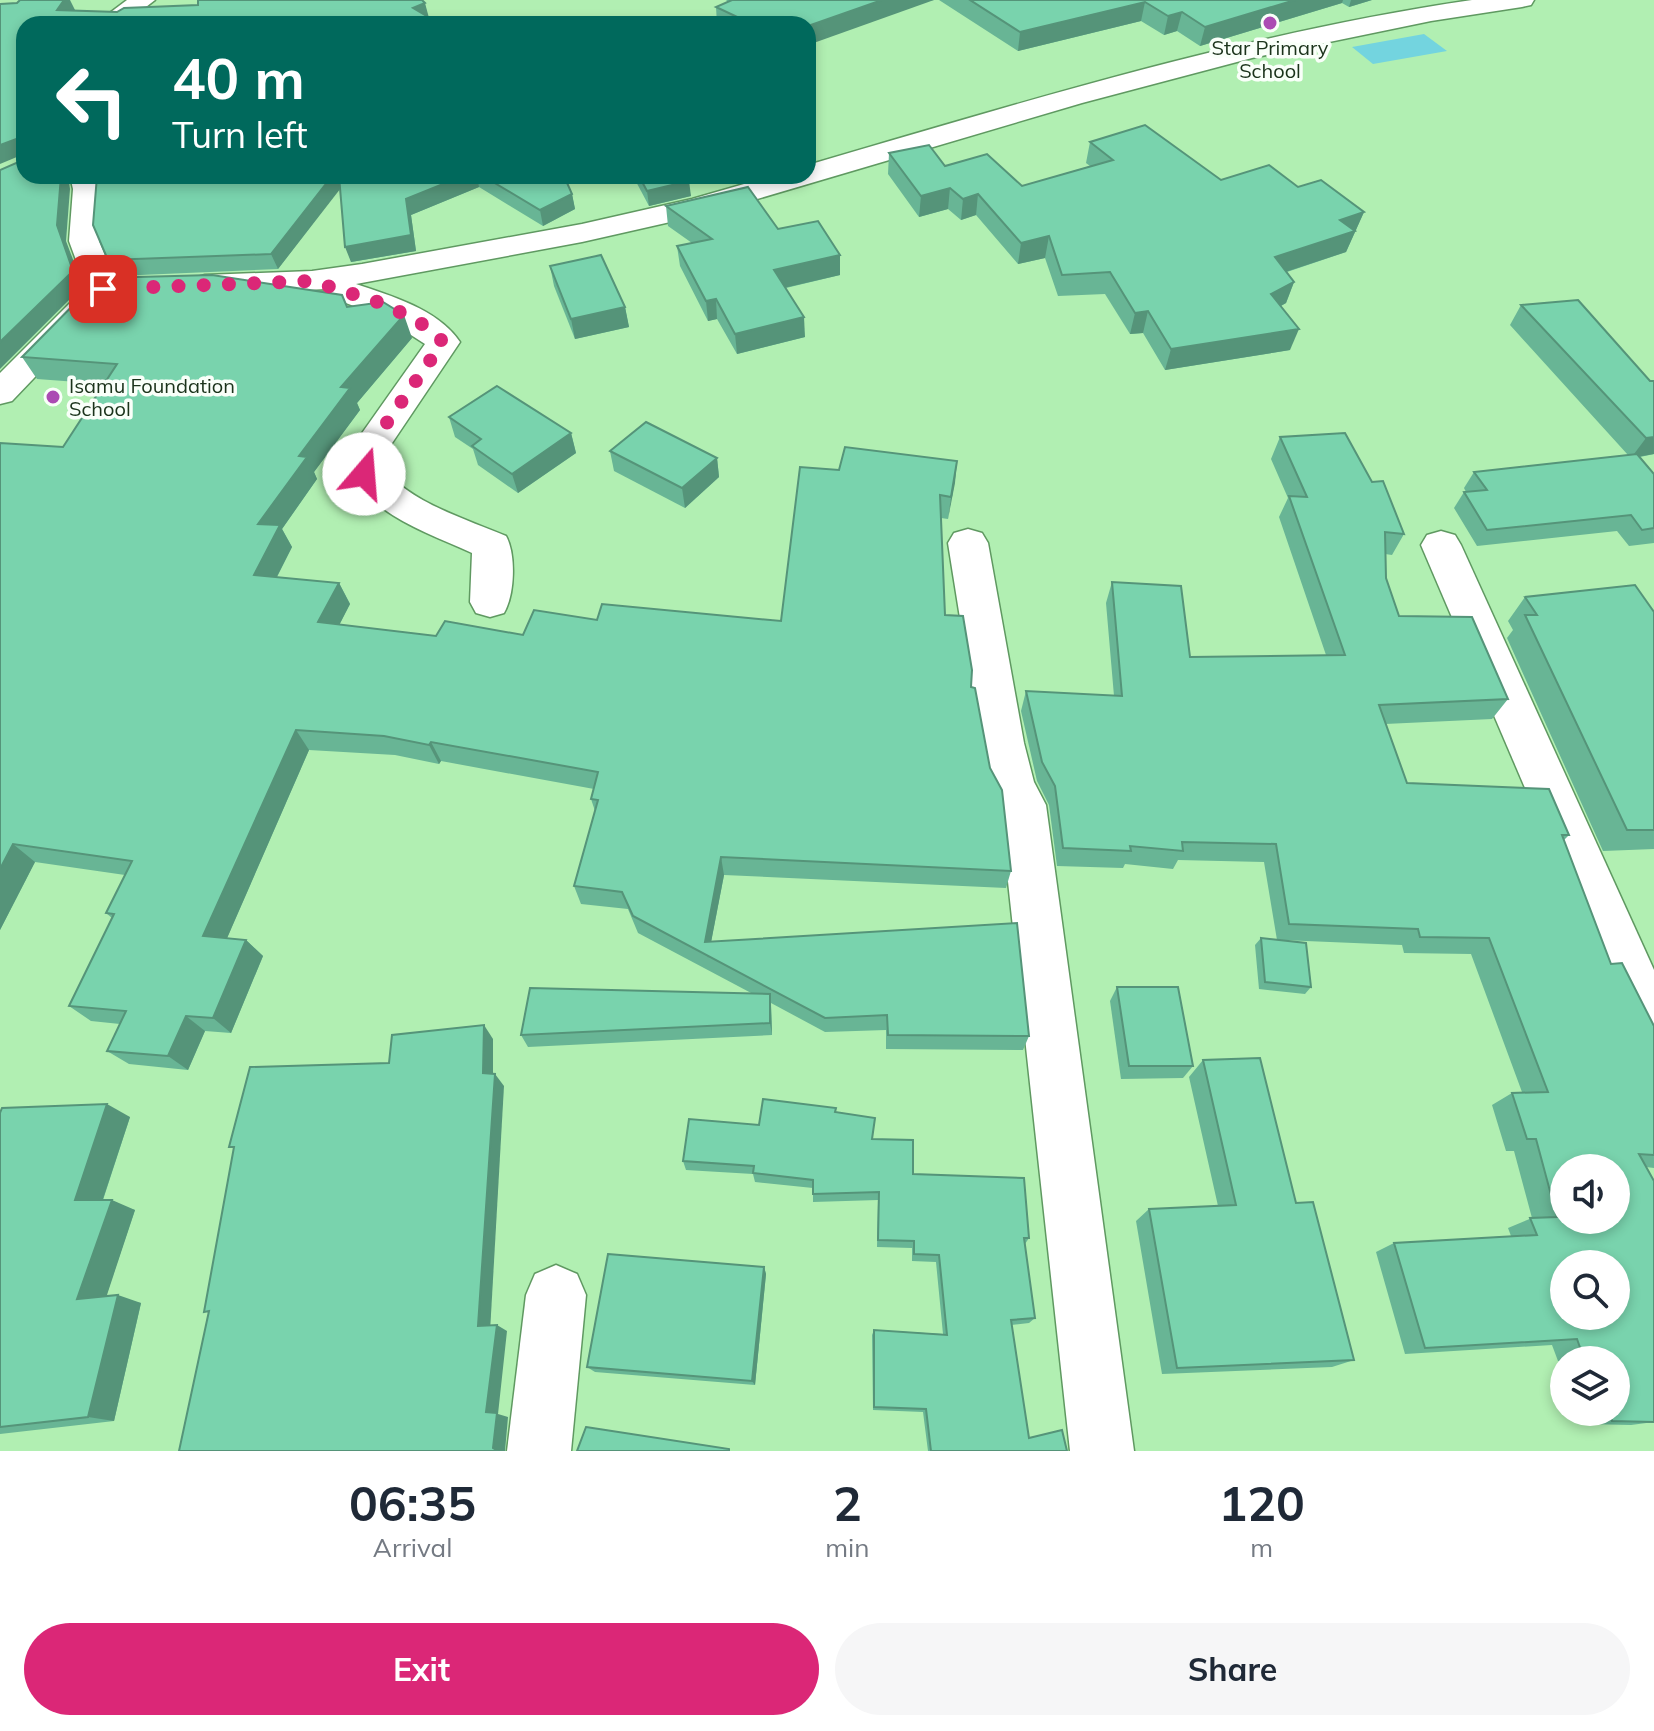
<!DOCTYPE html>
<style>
body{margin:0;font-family:Mulish,sans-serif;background:#f6f6f7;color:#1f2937;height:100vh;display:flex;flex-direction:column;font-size:30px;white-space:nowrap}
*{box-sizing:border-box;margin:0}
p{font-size:26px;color:#747a83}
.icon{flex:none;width:44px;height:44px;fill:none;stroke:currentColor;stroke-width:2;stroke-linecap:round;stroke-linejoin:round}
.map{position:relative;height:1451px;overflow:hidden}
.drawer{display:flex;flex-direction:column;background:#fff;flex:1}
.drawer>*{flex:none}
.top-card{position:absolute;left:16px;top:16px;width:800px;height:168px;border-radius:24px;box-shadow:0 4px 12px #0003;background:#00695c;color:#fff;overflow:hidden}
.controls{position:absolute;left:1550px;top:1154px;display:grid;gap:16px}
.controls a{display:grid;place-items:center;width:80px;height:80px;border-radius:50%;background:#fff;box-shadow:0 4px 12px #0003;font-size:40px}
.pin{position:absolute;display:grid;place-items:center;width:68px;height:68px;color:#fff;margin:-34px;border-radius:16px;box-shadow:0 4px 12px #0006}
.me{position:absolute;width:88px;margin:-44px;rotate:18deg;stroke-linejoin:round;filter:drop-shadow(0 0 6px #0008)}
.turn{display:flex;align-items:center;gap:28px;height:168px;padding:0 24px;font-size:36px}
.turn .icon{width:104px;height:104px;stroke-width:2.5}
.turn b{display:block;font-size:56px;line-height:68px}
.eta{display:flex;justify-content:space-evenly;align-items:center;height:136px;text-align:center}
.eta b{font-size:48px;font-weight:700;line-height:56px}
.cta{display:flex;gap:16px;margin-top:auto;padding:16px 24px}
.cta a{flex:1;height:92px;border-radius:48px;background:#db2777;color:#fff;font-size:32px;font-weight:700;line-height:92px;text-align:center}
.cta a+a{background:#f6f6f7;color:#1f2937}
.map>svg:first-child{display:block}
</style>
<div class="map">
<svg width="1654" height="1451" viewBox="0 0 1654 1451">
<rect width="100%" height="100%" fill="#b1efb2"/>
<path fill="#73d4df" d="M1424 34 1447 51 1373 64 1352 47Z"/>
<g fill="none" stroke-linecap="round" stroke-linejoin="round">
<g stroke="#5f9961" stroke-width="3">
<g id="minor">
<path d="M127 0H155L124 24H95Z"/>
<path d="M1472 0H1534L1531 5 1522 7 1431 21 1252 58 1082 103 710 213 582 242 356 284C391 296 438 309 460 342L380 461C398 499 469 520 506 536 516 554 515 594 504 613L490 617 476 613 470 602 472 553C422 530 367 514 343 460L425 344 383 317 330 297 326 289 205 295 194 292 189 285 194 278 205 275 312 271 362 264 582 224 692 199 772 176H808V165C1027 101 1246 33 1472 0Z"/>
<path d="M70 176H100L103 189 99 241 119 289 12 401 0 404V373L86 287 69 241 73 189Z"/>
<path d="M968 529 982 533 988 543 1024 743 1034 782 1046 805 1134 1451H1070L1000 808 989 787 980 743 948 543 954 533Z"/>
<path d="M1441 531 1455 535 1461 545 1654 970V1054L1636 1047 1421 545 1427 535Z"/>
<path d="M556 1265 577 1274 586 1295 571 1451H507L526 1295 535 1274Z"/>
</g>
</g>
<use href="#minor" fill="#fff" fill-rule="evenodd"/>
</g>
<g fill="#68b595">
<path d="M726 0H934L808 24H717L716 7 728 2Z"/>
<path d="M939 0H1372L1349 7 1342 3 1200 46 1177 31 1164 35 1141 21 1018 51Z"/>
<path d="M1090 142 1221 180 1298 187 1364 212 1346 252 1287 272 1294 282 1286 303 1281 306 1290 350 1165 370 1143 333 1130 334 1105 294 1058 296 1045 258 1018 264 976 215 961 220 948 209 919 217 888 174 889 153 945 166 1022 186 1090 166 1086 163Z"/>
<path d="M97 176H564L572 194 575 209 543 226 479 187 411 215 416 251 351 262 340 188 278 269 117 276 108 260Z"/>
<path d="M633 176H682L691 196 649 206Z"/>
<path d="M666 206 778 229 840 275 786 288 805 337 737 354 717 319 708 321 680 266 677 246 692 243 668 226Z"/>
<path d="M550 266 625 307 629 327 575 339 554 286Z"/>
<path d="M1521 305 1650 381H1654V454L1640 457 1654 474V543L1629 546 1617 531 1477 546 1454 508 1464 492H1466L1464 488 1474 472 1628 455 1510 325Z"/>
<path d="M347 307 412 338 357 403 360 410 314 472 317 479 282 529 292 547 277 577 339 583 350 604 339 625 436 636 523 635 597 620 781 621 839 470 957 461 948 519 941 518 945 615 971 687 1011 871 1006 888 724 875 711 942 1029 1036 1023 1050 886 1049V1030L825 1032 771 1003 772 1035 528 1047 521 1035 753 994 638 933 628 909 581 904 574 886 595 811 591 799 594 789 441 761 439 764 395 755 309 750 227 938 246 940 263 956 231 1033 205 1031 188 1070 129 1064 107 1051 120 1024 91 1021 69 1006 112 918 106 913 125 875 35 862 0 930V443L63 447 104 384 37 379 22 357Z"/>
<path d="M449 417 571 433 576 453 518 493 478 465 473 449 455 437Z"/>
<path d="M1280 437 1372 482 1404 534 1392 555 1385 554 1386 578 1399 616 1508 699 1492 719 1385 724 1407 783 1569 835 1564 840 1611 964 1654 1026V1168L1646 1167 1654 1181V1422L1631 1425 1585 1424 1582 1412H1616V1360H1564V1361H1558L1552 1345 1405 1354 1376 1252 1394 1243 1511 1236 1508 1228 1532 1218 1514 1151H1506L1492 1105 1512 1093 1522 1092 1471 954 1404 953 1402 945 1282 940 1311 987 1305 994 1259 989 1255 945 1261 938 1277 940 1264 862 1178 860 1173 869 1125 864 1123 868 1057 866 1049 805 1037 781 1021 711 1026 691 1114 696 1106 603 1112 582 1190 657 1326 655 1279 517 1288 498 1271 459Z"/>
<path d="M610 451 717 458 719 477 685 508 614 471Z"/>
<path d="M1525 597 1654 612V849L1603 851 1507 638 1513 630 1508 621Z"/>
<path d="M1117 987 1193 1066 1183 1078 1121 1079 1110 1001Z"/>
<path d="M1203 1060 1296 1203 1354 1360 1332 1367 1162 1374 1136 1221 1149 1209 1218 1206 1189 1077Z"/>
<path d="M835 1112 872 1139 913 1174 1029 1238 1025 1244 1035 1318 1029 1323 1011 1325 1029 1438 1067 1451H928L923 1412 873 1410 872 1335 874 1330 943 1334 936 1262 912 1261V1248L877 1247 878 1200 813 1202V1188L755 1182 753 1174 686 1170 683 1161 759 1125Z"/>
<path d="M0 1113 130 1117 103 1200 135 1210 106 1296 141 1303 114 1421 0 1434Z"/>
<path d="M764 1267 766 1274 755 1385 595 1372 587 1367Z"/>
</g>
<g fill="#559479">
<path d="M64 0H70L75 10 65 24 57 10Z"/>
<path d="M882 0H934L808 45V26Z"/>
<path d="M1295 0H1343L1342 3 1200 46 1205 27Z"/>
<path d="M1351 0H1372L1349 7Z"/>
<path d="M1145 2 1141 21 1018 51 1020 32Z"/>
<path d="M425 3 429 18 413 8Z"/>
<path d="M1182 12 1177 31 1164 35 1168 16Z"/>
<path d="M16 139 24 154 0 164V145Z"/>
<path d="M61 176H68L70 189 66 241 83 286 0 369V342L57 225Z"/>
<path d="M332 176H341L344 184 278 269 271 254Z"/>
<path d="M463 176H477L479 187 411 215 416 251 351 262 345 247 406 199Z"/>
<path d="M689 181 691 196 649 206 647 191Z"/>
<path d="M950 188 948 209 919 217 921 196Z"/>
<path d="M572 194 575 209 543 226 540 210Z"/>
<path d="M978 194 976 215 961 220 963 199Z"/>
<path d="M1364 212 1346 252 1267 278 1275 257 1340 220Z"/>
<path d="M1049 236 1045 258 1018 264 1021 243Z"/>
<path d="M840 255V275L775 290 774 270Z"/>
<path d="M1294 282 1286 303 1264 315 1271 294Z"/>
<path d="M716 299 717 319 708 321 706 301Z"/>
<path d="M625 307 629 327 575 339 571 319Z"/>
<path d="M1148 311 1143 333 1130 334 1135 313Z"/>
<path d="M404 315 412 338 357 403 360 410 314 472 317 479 282 529 292 547 267 596 254 575 258 524 341 387Z"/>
<path d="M804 317 805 337 737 354 735 334Z"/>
<path d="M1299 329 1290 350 1165 370 1171 349Z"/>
<path d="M571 433 576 453 518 493 512 474Z"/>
<path d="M1654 437V454L1631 458 1646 438Z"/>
<path d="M717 458 719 477 685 508 682 488Z"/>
<path d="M957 461 955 483 948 519 951 497Z"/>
<path d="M339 583 350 604 330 643 318 622Z"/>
<path d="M296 730 309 750 221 952 203 936Z"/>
<path d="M431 742 441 761 439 764 429 745Z"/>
<path d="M13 844 35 862 0 930V869Z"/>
<path d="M721 857 724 875 708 958 705 942Z"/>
<path d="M246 940 263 956 231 1033 213 1018Z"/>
<path d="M770 994 771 1007 772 1035 770 1023Z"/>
<path d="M186 1016 205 1031 188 1070 168 1056Z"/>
<path d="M484 1025 493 1039V1085L483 1073Z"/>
<path d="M495 1074 504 1086 490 1332 478 1326Z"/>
<path d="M107 1104 130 1117 99 1211 75 1200Z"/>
<path d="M112 1200 135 1210 103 1307 77 1299Z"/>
<path d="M764 1267 766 1274 755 1385 752 1381Z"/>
<path d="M118 1295 141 1303 114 1421 88 1417Z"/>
<path d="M497 1325 507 1331 498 1414 508 1417 505 1451H498L493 1448 486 1412Z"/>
</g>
<g fill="#79d3ad" stroke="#559479" stroke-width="2" fill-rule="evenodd">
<path d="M20 0H64L57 10 117 12 124 8 198 5V0H422L425 3 413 8 440 24H24V176H61L57 225 73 271 0 342V170L21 161 16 139 0 145V4L17 3Z"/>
<path d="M732 0H882L808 26V24H752L716 7Z"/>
<path d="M970 0H1295L1205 27 1182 12 1168 16 1145 2 1020 32Z"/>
<path d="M1145 125 1221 180 1269 165 1298 187 1321 180 1364 212 1340 220 1355 231 1275 257 1294 282 1271 294 1299 329 1171 349 1148 311 1135 313 1110 272 1062 275 1049 236 1021 243 978 194 963 199 950 188 921 196 889 153 929 145 945 166 987 154 1022 186 1113 160 1090 142Z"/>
<path d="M97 176H332L271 254 108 260 93 225Z"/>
<path d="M339 176H463L406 199 411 235 345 247Z"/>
<path d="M483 176H564L572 194 540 210Z"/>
<path d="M639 176H682L689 181 647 191Z"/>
<path d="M748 187 778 229 818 221 840 255 774 270 804 317 735 334 716 299 706 301 677 246 712 239 666 206Z"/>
<path d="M601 255 625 307 571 319 550 266Z"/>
<path d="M212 275 342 295 347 307 383 302 404 315 341 387 350 388 299 456 307 457 258 524 280 525 254 575 339 583 318 622 436 636 445 621 523 635 534 610 597 620 602 604 781 621 800 467 839 470 845 447 957 461 951 497 940 495 945 615 963 616 972 670 971 687 975 688 990 768 1002 790 1011 871 721 857 705 942 1017 923 1029 1036 888 1035 887 1015 825 1018 633 916 622 892 574 886 598 800 591 799 598 772 431 742 429 745 384 736 296 730 203 936 246 940 213 1018 186 1016 168 1056 107 1051 126 1011 69 1006 114 914 106 913 132 861 13 844 0 869V443L63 447 117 364 22 357 100 278Z"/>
<path d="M1578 300 1650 381H1654V437L1646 438 1521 305Z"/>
<path d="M497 386 571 433 512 474 472 446 481 439 449 417Z"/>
<path d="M646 422 717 458 682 488 610 451Z"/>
<path d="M1345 433 1372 482 1383 481 1404 534 1385 532 1386 578 1399 616 1472 617 1508 699 1379 705 1407 783 1549 789 1569 835H1562L1611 964 1622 963 1654 1026V1155L1639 1154 1654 1181V1422L1612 1421 1610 1412H1616V1360H1593L1592 1355 1583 1356 1577 1339 1425 1348 1394 1243 1537 1235 1530 1218 1557 1217 1536 1139H1527L1512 1093 1548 1092 1489 938 1420 937 1418 929 1289 924 1276 844 1182 842 1183 851 1130 846 1131 851 1063 848 1055 786 1042 762 1026 691 1122 696 1112 582 1181 586 1190 657 1345 655 1289 496 1307 497 1280 437ZM1564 1168H1616V1220H1564ZM1564 1264H1616V1316H1564Z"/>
<path d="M1637 454 1654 474V528L1642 530 1631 515 1487 530 1464 492 1487 490 1474 472Z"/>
<path d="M1635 585 1654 612V830H1627L1525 615H1537L1525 597Z"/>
<path d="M1261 938 1306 943 1311 987 1265 982Z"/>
<path d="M1117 987H1178L1193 1066H1129Z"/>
<path d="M530 988 770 994V1023L521 1035Z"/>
<path d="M484 1025 483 1073 495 1074 478 1326 497 1325 486 1412 497 1413 493 1448 498 1451H179L209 1311 204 1312 234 1147H229L250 1067 389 1063 392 1035Z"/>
<path d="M1260 1058 1296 1203 1313 1202 1354 1360 1177 1368 1149 1209 1236 1205 1203 1060Z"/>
<path d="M763 1099 836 1108 835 1112 875 1118 872 1139 913 1140V1174L1024 1178 1029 1238H1024L1035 1318 1011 1320 1029 1438 1062 1430 1067 1451H931L926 1409 874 1407V1330L947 1335 939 1255 914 1254V1241L878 1240 879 1192 813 1194V1180L753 1173 754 1166 683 1161 689 1119 759 1125Z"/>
<path d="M107 1104 75 1200H112L77 1299 118 1295 88 1417 0 1427V1113L2 1108Z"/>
<path d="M608 1254 764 1267 752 1381 587 1367Z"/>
<path d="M586 1427 729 1449V1451H577Z"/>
</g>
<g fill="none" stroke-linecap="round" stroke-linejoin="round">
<path stroke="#db2777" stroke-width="14" stroke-dasharray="0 25.2" d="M103 289 312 281 387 305 429 328 443 342 361 460 364 474"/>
</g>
<g fill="#ab4bb3" stroke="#f9fff9" stroke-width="3">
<circle cx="1270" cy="23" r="8"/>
<circle cx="53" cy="397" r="8"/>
</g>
<g text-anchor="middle" stroke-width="7" stroke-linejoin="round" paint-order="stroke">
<g font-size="20" fill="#1b331b" stroke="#f9fff9">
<text x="1270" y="55">Star Primary<tspan x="1270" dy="23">School</tspan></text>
<text x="69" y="393" text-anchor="start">Isamu Foundation<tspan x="69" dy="23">School</tspan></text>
</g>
</g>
</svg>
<div class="controls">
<a><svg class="icon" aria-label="sound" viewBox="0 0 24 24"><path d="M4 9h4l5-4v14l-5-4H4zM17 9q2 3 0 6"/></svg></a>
<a><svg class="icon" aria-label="search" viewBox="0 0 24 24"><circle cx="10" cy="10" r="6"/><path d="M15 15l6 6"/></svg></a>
<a><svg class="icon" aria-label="layers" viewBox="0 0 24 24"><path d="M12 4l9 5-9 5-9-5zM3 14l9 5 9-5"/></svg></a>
</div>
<div class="pin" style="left:103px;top:289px;background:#d93025"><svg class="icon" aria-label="arrive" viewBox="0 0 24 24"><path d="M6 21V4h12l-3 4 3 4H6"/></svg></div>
<svg class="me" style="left:364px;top:474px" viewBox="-20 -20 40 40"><circle r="19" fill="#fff"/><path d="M0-13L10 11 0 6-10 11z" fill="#db2777"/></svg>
<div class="top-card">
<div class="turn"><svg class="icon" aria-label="left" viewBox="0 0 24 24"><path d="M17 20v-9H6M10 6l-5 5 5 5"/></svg><div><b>40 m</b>Turn left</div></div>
</div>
</div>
<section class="drawer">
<div class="eta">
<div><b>06:35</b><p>Arrival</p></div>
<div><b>2</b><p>min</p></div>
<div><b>120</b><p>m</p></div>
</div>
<div class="cta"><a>Exit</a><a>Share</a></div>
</section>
